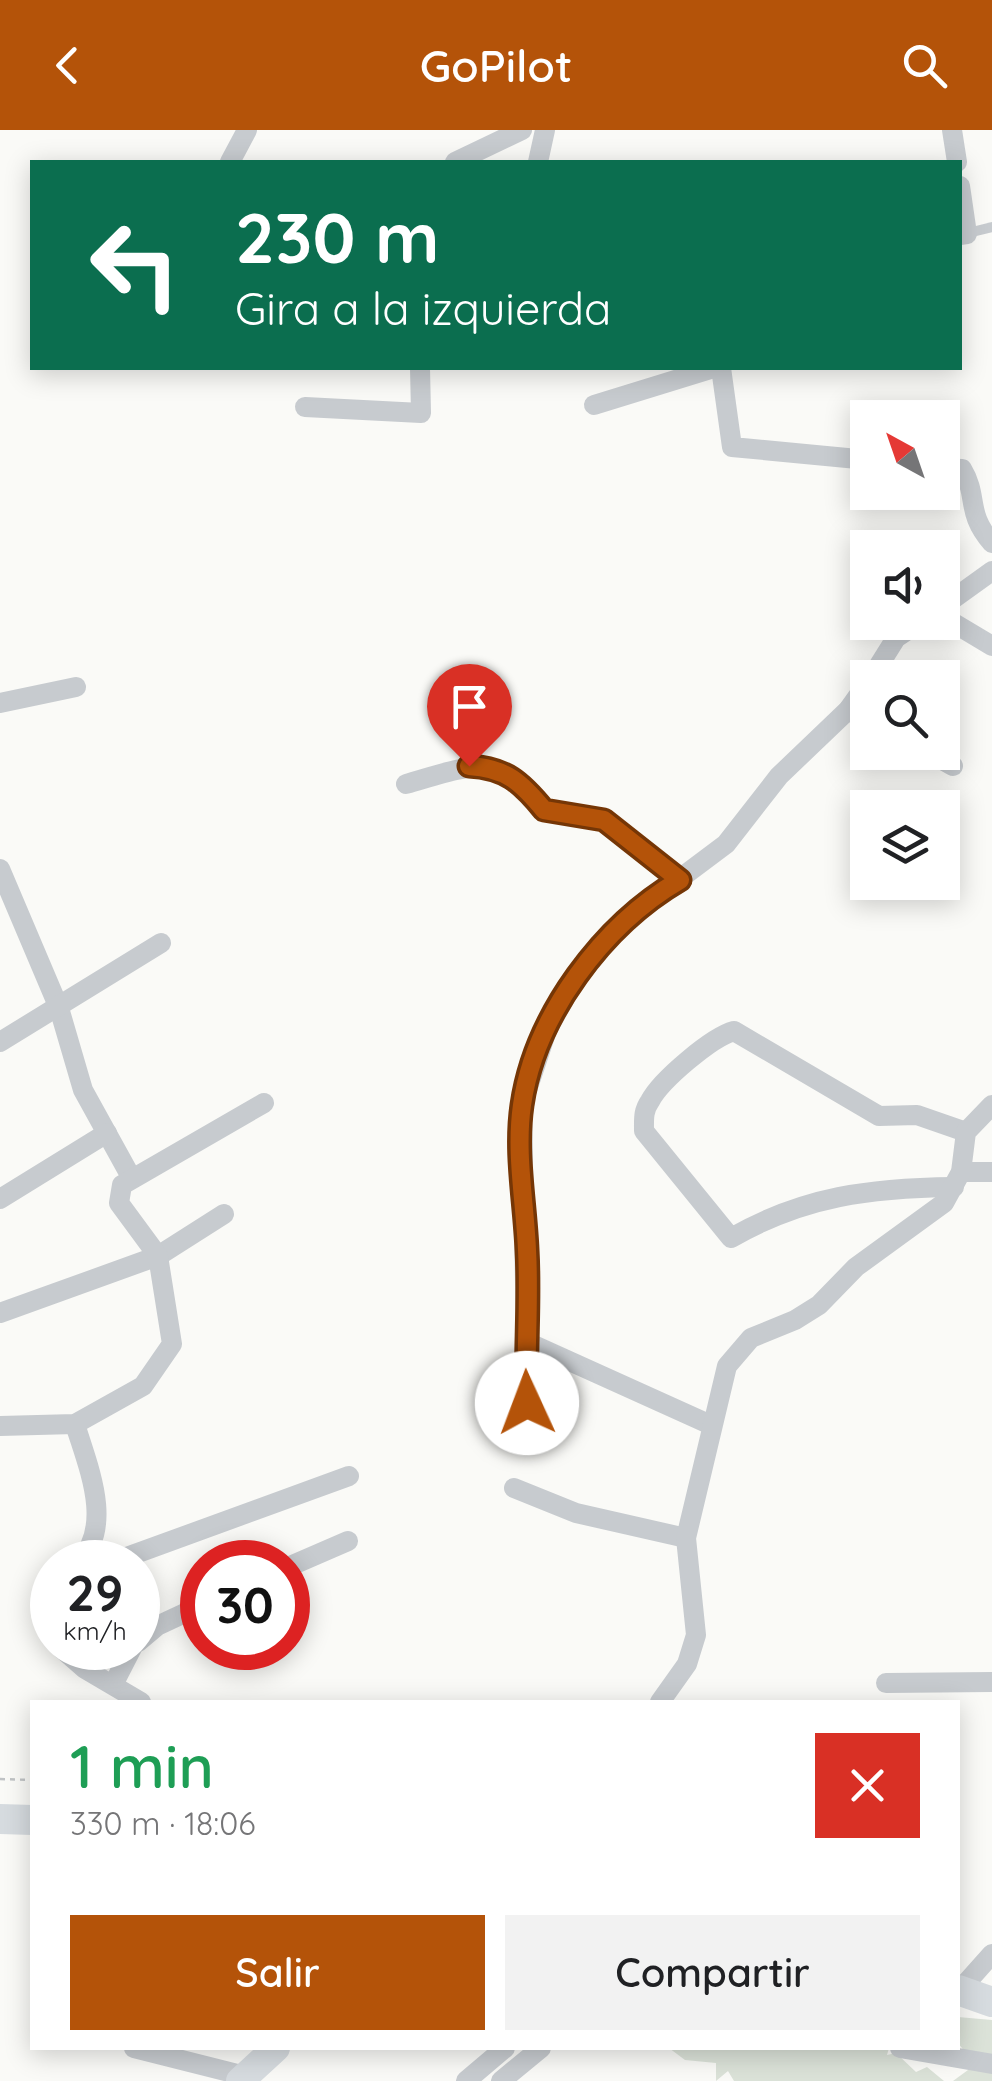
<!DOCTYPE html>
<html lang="es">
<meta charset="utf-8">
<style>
body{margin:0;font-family:Quicksand,sans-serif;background:#f2f2f2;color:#202124;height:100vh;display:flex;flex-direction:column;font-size:38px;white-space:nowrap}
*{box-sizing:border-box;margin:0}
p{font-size:32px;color:#757577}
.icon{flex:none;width:55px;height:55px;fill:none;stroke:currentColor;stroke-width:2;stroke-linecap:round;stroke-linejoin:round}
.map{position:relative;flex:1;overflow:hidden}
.details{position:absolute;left:30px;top:1570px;width:930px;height:350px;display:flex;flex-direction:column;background:#fff;border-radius:0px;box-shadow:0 5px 25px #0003}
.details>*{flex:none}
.banner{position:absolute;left:30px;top:30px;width:932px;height:210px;border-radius:0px;box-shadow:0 5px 25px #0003;background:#0b6e4f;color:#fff;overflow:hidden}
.needle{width:65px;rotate:320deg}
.buttons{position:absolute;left:850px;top:270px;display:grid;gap:20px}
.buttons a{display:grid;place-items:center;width:110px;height:110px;border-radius:0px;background:#fff;box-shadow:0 5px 25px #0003;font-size:50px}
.speed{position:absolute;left:30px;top:1410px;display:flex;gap:20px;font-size:50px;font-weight:700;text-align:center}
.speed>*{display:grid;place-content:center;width:130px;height:130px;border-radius:50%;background:#fff;box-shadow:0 5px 25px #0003;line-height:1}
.speed small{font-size:25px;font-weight:400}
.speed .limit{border:15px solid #d22;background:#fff;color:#111}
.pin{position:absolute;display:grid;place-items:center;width:85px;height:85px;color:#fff;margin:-102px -42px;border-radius:50% 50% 50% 0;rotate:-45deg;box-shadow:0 0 10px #0007}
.pin .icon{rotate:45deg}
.me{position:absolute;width:110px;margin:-55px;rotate:358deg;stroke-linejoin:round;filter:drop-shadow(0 0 8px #0008)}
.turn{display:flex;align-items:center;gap:35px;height:210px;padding:0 40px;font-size:45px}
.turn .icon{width:130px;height:130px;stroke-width:2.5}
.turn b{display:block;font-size:70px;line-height:85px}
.round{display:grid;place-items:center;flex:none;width:105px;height:105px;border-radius:0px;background:#f2f2f2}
.overview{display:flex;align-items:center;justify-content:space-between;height:170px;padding:0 40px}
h1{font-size:60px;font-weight:600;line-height:75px;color:#1e9e55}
.action{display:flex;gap:20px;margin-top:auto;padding:20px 40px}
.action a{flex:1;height:115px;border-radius:0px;background:#b45309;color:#fff;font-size:40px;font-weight:600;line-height:115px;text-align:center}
.action a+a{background:#f2f2f2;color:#202124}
header{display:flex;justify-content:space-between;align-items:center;height:130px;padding:0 40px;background:#b45309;color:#fff;font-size:45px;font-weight:600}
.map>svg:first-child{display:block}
</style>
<header><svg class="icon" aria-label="back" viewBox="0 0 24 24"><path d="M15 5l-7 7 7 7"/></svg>GoPilot<svg class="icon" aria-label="search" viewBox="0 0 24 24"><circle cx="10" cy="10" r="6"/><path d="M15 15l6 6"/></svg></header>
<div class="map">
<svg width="992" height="1951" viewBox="0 0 992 1951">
<rect width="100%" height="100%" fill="#fafaf7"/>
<g fill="#dbe2d8">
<path d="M958 1887 992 1890V1951H953L968 1940 970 1928 958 1913Z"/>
<path d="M669 1918H889L887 1925 896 1923 916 1942 927 1937 944 1951H734L728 1941 716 1951V1933L685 1930Z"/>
</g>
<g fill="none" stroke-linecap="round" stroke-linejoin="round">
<path stroke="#c0c3c5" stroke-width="2.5" stroke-dasharray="5 5" stroke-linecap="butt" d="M0 1649 32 1650"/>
<path stroke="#c7cbcf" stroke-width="10" d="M968 103 992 97"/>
<g stroke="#c7cbcf" stroke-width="20">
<path d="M952 0 957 32"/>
<path d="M230 32 247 0"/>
<path d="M455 32 522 0"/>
<path d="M538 32 545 0"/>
<path d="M960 56 967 104 960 105"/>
<path d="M721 238 732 317 868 330"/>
<path d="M594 275 714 238"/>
<path d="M305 277 421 283 420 238"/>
<path d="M942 338 962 339C979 367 965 382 992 413"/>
<path d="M942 477 992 441"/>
<path d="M942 486 992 516"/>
<path d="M871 548 896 508 920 492"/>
<path d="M0 573 76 557"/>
<path d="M848 580 868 591"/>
<path d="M928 622 953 636"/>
<path d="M406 654C472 635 495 621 543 680L604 690 680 750"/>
<path d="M0 739 59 878 83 960 131 1047"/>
<path d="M0 912 161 813"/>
<path d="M961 1042H992"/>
<path d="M954 1057C871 1058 804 1066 731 1108L644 1001C644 989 643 981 650 971 661 950 712 907 734 901L879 986 917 985 966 1002"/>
<path d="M0 1069 107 1003"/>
<path d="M0 1183 158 1126 224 1084"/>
<path d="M525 1211 711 1295"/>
<path d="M527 1273 522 975 547 900 574 852 626 789 726 714 779 646 848 580 868 552"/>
<path d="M75 1294C88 1337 114 1395 79 1432"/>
<path d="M0 1296 75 1294 143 1256 172 1214 158 1126 119 1073 122 1055 264 973"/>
<path d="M514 1358 576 1383 686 1408"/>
<path d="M113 1432 349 1346"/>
<path d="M288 1437 348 1411"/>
<path d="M52 1456 47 1474 52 1504"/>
<path d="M138 1512 157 1496 202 1475"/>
<path d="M61 1518 85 1539 141 1572"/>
<path d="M114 1553 132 1518"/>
<path d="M886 1553 992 1552"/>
<path d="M660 1572 687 1534 696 1505 686 1408 727 1236 751 1208 795 1190 819 1175 856 1137 944 1073 961 1042 966 1002 992 975"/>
<path d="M959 1861 992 1824"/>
<path d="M134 1918 245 1946"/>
<path d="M900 1918 992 1934"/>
<path d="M466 1951 505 1918"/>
<path d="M501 1951 541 1918"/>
</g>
<path stroke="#d6dbdf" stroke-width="28" d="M240 1951 276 1918"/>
<g stroke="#d6dbdf" stroke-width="30">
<path d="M0 1689 32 1690"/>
<path d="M958 1860 992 1872"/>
</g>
</g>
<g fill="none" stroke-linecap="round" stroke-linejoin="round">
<g stroke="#753606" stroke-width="25">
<path id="route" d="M469 636C506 638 521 652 544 680L604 690 680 750C603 795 535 885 522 975 515 1023 525 1072 527 1120 530 1171 525 1222 527 1273"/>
</g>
<use href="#route" stroke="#b45309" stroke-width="18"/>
</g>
</svg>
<div class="buttons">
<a><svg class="needle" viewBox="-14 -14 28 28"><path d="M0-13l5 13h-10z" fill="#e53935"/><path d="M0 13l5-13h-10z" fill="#757577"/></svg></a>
<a><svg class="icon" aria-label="sound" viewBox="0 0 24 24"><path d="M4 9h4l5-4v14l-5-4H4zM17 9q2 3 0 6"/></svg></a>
<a><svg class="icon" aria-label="search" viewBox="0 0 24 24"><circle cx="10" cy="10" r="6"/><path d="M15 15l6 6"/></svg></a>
<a><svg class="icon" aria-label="layers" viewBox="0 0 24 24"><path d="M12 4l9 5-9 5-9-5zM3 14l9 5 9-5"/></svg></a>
</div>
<div class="speed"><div>29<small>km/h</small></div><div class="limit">30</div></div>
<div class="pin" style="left:469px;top:636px;background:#d93025"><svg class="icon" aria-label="arrive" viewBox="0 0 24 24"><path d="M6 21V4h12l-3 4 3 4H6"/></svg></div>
<svg class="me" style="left:527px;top:1273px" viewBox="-20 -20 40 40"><circle r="19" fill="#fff"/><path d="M0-13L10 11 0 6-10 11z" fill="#b45309"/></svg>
<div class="banner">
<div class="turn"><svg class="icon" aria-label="left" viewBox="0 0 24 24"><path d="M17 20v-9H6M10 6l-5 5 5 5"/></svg><div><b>230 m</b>Gira a la izquierda</div></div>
</div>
<section class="details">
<div class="overview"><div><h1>1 min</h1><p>330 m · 18:06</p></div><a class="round" style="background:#d93025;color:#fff"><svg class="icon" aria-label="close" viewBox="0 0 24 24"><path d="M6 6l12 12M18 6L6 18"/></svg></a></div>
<div class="action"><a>Salir</a><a>Compartir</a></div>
</section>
</div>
